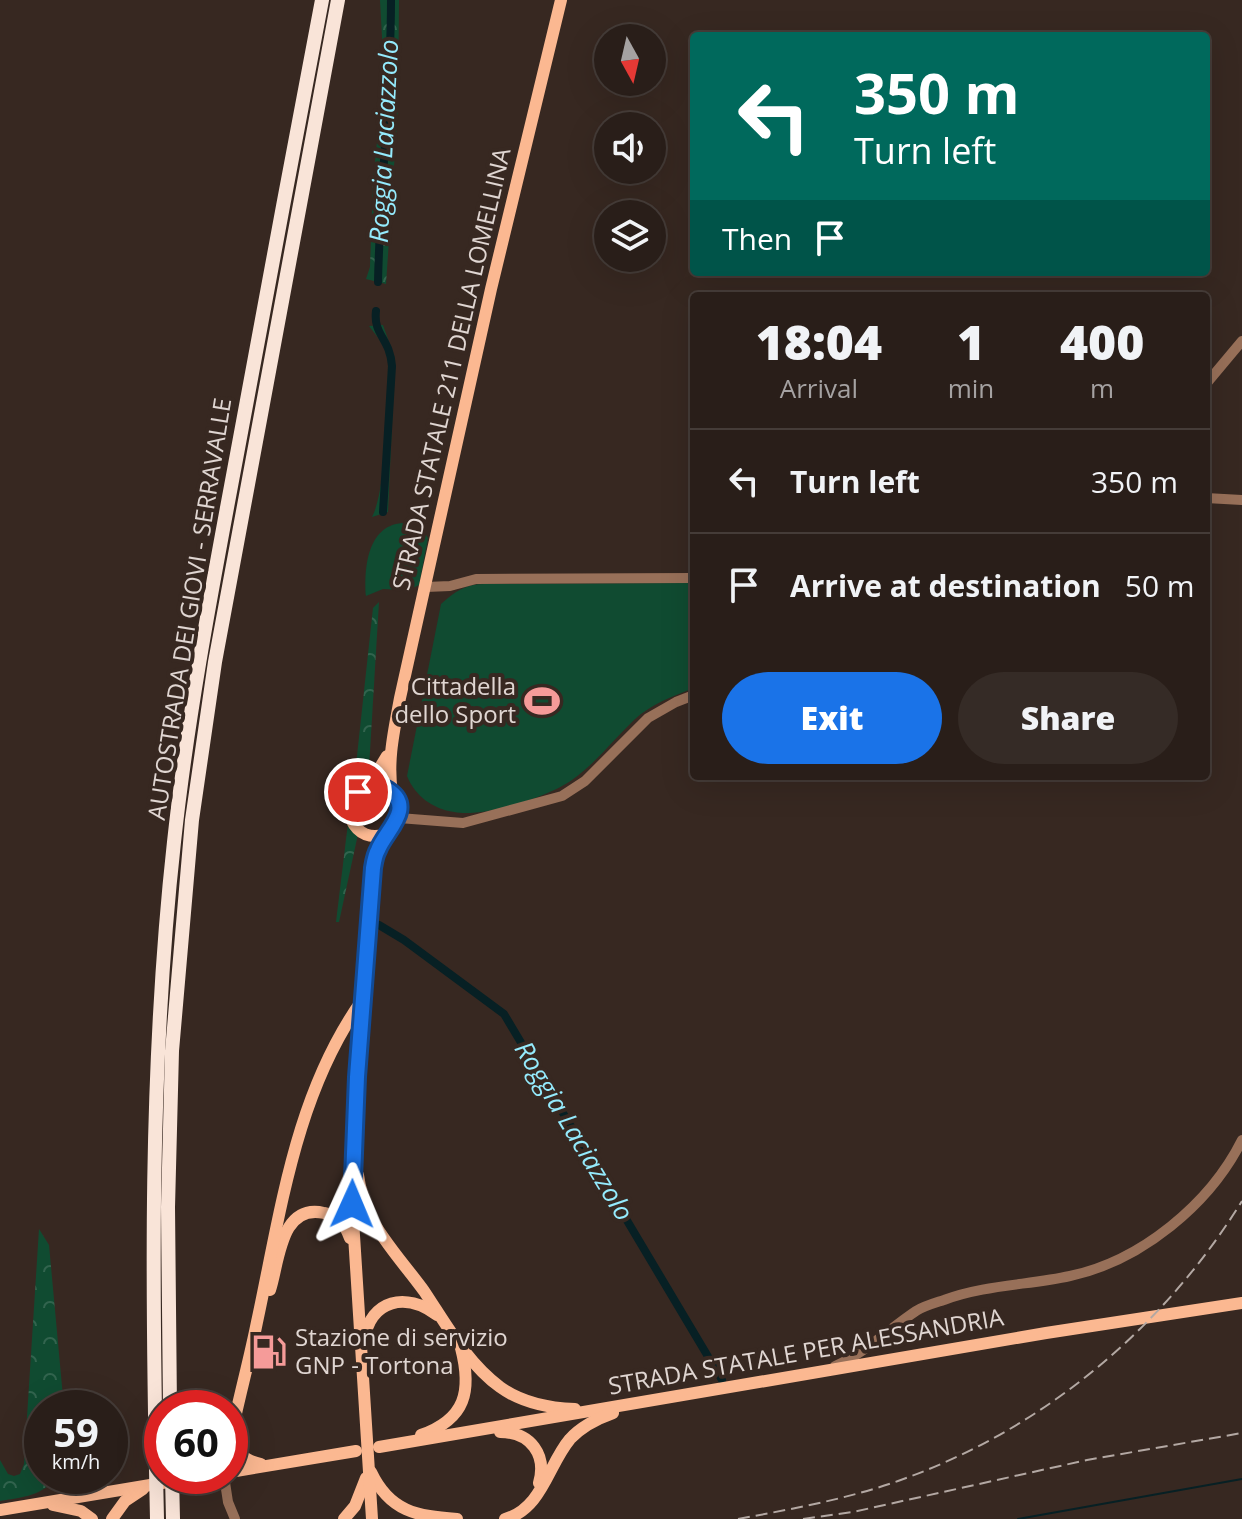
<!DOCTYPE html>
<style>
body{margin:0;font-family:"Open Sans",sans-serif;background:#352b26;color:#f1f3f6;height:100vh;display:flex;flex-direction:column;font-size:30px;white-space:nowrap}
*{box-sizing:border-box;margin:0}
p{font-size:26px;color:#a5a2a2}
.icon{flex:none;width:44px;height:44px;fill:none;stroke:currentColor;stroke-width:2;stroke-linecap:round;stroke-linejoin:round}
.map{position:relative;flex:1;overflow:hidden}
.sheet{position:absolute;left:690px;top:292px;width:520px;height:488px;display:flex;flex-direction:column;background:#291e19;border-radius:8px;box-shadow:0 8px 32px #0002,0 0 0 2px #453c38}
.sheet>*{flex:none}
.hud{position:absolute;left:690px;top:32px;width:520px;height:244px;border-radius:8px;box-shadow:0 8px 32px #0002,0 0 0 2px #453c38;background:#00695c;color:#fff;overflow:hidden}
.needle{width:52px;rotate:172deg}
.controls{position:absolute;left:594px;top:24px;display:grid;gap:16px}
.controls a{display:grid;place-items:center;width:72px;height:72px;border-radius:50%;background:#291e19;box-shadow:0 8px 32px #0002,0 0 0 2px #453c38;font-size:40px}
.speed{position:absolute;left:24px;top:1390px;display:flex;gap:16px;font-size:40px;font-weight:700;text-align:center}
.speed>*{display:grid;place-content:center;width:104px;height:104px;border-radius:50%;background:#291e19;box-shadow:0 8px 32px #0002,0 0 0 2px #453c38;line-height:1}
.speed small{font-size:20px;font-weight:400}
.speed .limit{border:12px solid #d22;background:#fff;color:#111}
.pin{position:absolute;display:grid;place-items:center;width:68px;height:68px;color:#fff;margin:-34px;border:4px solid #fff;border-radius:50%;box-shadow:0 2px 8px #0007}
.me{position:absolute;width:88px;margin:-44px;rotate:1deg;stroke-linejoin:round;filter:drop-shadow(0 0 6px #0008)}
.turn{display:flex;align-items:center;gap:28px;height:168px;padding:0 32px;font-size:36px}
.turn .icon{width:104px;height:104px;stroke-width:2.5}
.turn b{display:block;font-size:56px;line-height:68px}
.then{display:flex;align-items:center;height:76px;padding:0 32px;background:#0003;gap:16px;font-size:30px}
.eta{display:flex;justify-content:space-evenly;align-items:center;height:136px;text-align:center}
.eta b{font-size:48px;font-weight:800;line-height:56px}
.action{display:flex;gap:16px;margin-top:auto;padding:16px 32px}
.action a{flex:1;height:92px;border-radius:48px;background:#1a73e8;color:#fff;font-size:32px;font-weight:800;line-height:92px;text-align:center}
.action a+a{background:#352b26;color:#f1f3f6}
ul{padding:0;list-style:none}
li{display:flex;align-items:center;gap:24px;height:104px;padding:0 32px;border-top:2px solid #453c38}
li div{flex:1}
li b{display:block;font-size:30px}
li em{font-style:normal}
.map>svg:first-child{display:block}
</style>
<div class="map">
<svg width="1242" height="1519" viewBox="0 0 1242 1519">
<defs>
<pattern id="forest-crowns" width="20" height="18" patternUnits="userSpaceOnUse" patternTransform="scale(2)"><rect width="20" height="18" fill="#104b31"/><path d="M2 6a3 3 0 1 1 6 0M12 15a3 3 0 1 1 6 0" fill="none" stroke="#32644e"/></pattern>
</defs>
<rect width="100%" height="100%" fill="#372821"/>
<g fill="#104b31">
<path d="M383 325 395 359 388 512 372 517C387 489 388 396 388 360L383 344 369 326Z"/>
<path d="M402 523 422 529 428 538 419 585 409 590 383 589 366 596C364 569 367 526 402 523Z"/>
<path d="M694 583V688C673 696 651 704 634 720 613 740 596 763 572 780 548 797 483 818 454 812 433 809 415 796 407 776L441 604C455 591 466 584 485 584Z"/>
</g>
<g fill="url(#forest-crowns)">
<path d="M380 0H399L398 107 386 284 366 279 370 267 373 181 384 73Z"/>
<path d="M379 602 368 784 353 793 373 608Z"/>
<path d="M348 823 358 834 339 922H336Z"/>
<path d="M39 1229 49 1245 64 1408H42V1476H58C42 1496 24 1497 0 1501V1460L8 1474 14 1476 20 1474 24 1464Z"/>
</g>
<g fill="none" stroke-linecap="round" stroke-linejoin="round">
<path stroke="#072024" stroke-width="2" d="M1018 1519 1242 1479"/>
<g stroke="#072024" stroke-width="8">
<path d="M378 282C380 188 391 94 391 0"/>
<path d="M376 311C373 335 390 338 392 366L383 512"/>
<path d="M379 925 404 940 504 1014 722 1380"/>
</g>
<g stroke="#987059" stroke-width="10">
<path d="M1206 384 1242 341"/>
<path d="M1206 498 1242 500"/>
<path d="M426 587 450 586 476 579 694 578"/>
<path d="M399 818 463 823 562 796 585 781 648 718 676 702 694 695"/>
<path d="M835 1366C865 1353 889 1329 916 1311 924 1306 935 1303 944 1300 984 1285 1029 1285 1070 1276 1141 1261 1210 1204 1242 1140"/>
<path d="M224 1476 228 1502 235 1519"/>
</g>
<g stroke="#fbb891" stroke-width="12">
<circle cx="375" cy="811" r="25"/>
<path d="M368 787 387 756"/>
<path d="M392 793C387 760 394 731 400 698L491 289 561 0"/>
<path d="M358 1175C360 1189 364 1203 370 1216 384 1243 406 1266 424 1291 446 1324 467 1363 500 1387 522 1403 548 1408 575 1409"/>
<path d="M270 1290C279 1263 280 1203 324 1213 339 1216 345 1225 350 1238"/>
<path d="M364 1340C371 1299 406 1292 437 1315"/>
<path d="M500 1432C531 1432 547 1455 539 1483"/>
<path d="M233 1434C236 1453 243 1460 261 1464"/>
<path d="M421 1435C466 1419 472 1391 461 1348"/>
<path d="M230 1441C238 1401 249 1362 257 1322 281 1211 295 1094 363 999"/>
<path d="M379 1447 1046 1333 1242 1303"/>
<path d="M230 1472 356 1451"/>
<path d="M371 1472C390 1512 417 1516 457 1519"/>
<path d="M53 1505 81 1511 92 1519"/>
<path d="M0 1510 204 1476"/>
<path d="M112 1519 125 1501 143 1489"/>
<path d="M344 1519 355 1506 366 1478"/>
<path d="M372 1519 352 1204 357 1077 373 868 378 848 390 831"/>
<path d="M505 1519C542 1509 548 1465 570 1439 582 1426 596 1419 613 1413"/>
</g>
<g stroke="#f9e4d8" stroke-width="14">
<path d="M170 1408 168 1207 172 1051 192 820 215 662 338 0"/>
<path d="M172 1476 173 1519"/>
<path d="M157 1519C152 1291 149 1069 174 842 188 712 213 583 237 454 265 303 293 151 322 0"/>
</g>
<g stroke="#b3a8a3" stroke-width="2" stroke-dasharray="12 6" stroke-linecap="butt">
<path d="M738 1519C792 1509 847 1499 898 1481 1042 1430 1162 1330 1242 1201"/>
<path d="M803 1519 853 1512 1087 1460 1242 1433"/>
</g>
</g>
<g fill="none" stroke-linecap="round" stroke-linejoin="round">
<g stroke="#114b97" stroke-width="20">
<path id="route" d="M352 1204 357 1077 373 868C374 862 375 855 378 850 385 831 416 808 388 790 378 783 367 786 358 792"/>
</g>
<use href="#route" stroke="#1a73e8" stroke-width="14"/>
</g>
<defs>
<g id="stadium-bare" transform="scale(2.76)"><path d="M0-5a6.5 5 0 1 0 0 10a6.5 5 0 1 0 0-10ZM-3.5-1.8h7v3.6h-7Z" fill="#f59b99" stroke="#372821" stroke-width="2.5" paint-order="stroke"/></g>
<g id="fuel-bare" transform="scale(2.76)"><path d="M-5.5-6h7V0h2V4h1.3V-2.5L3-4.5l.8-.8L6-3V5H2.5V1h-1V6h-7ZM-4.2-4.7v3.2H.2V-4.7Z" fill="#f59b99" stroke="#372821" stroke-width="2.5" paint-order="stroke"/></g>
</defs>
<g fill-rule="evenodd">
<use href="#stadium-bare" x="542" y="701"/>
<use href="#fuel-bare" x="269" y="1352"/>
</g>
<g text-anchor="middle" stroke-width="8" stroke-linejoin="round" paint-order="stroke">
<g font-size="24" fill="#e0d6d2" stroke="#372821">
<text transform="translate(452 369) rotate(-77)" y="8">STRADA STATALE 211 DELLA LOMELLINA</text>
<text transform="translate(190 609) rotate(-81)" y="8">AUTOSTRADA DEI GIOVI - SERRAVALLE</text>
<text transform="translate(806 1352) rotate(-10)" y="8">STRADA STATALE PER ALESSANDRIA</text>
</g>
<g font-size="24" fill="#e0d6d2" stroke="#372821" text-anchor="end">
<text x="516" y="695">Cittadella<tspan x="516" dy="28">dello Sport</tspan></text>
<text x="295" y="1346" text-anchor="start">Stazione di servizio<tspan x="295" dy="28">GNP - Tortona</tspan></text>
</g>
<g font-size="26" font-style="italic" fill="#95ebfd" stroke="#372821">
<text transform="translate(384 141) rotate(-87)" y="9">Roggia Laciazzolo</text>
<text transform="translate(574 1131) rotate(59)" y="9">Roggia Laciazzolo</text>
</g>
</g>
</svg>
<div class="controls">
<a><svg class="needle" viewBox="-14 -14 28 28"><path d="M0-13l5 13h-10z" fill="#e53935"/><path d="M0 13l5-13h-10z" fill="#a5a2a2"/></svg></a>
<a><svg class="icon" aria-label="sound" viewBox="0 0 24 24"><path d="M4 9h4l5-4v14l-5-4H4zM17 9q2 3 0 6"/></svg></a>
<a><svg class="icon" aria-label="layers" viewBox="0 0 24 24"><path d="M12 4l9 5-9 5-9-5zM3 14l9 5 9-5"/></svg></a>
</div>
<div class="speed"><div>59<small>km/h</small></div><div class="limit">60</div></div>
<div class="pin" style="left:358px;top:792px;background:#d93025"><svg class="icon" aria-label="arrive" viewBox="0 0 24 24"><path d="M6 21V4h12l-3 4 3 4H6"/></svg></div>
<svg class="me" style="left:352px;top:1204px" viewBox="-20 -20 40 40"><path d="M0-17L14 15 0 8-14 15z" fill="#1a73e8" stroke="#fff" stroke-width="4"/></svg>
<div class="hud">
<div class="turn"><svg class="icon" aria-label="left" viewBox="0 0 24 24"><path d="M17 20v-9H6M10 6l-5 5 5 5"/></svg><div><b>350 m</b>Turn left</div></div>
<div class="then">Then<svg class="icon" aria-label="arrive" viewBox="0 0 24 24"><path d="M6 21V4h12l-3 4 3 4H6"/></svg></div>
</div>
<section class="sheet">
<div class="eta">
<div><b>18:04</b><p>Arrival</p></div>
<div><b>1</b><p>min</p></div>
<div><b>400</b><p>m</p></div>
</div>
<ul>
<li><svg class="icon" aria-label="left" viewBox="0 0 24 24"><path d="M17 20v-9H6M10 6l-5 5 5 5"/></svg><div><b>Turn left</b></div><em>350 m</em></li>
<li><svg class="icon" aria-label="arrive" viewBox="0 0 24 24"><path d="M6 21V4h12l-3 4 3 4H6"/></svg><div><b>Arrive at destination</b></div><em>50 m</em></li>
</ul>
<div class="action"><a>Exit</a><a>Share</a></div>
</section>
</div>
